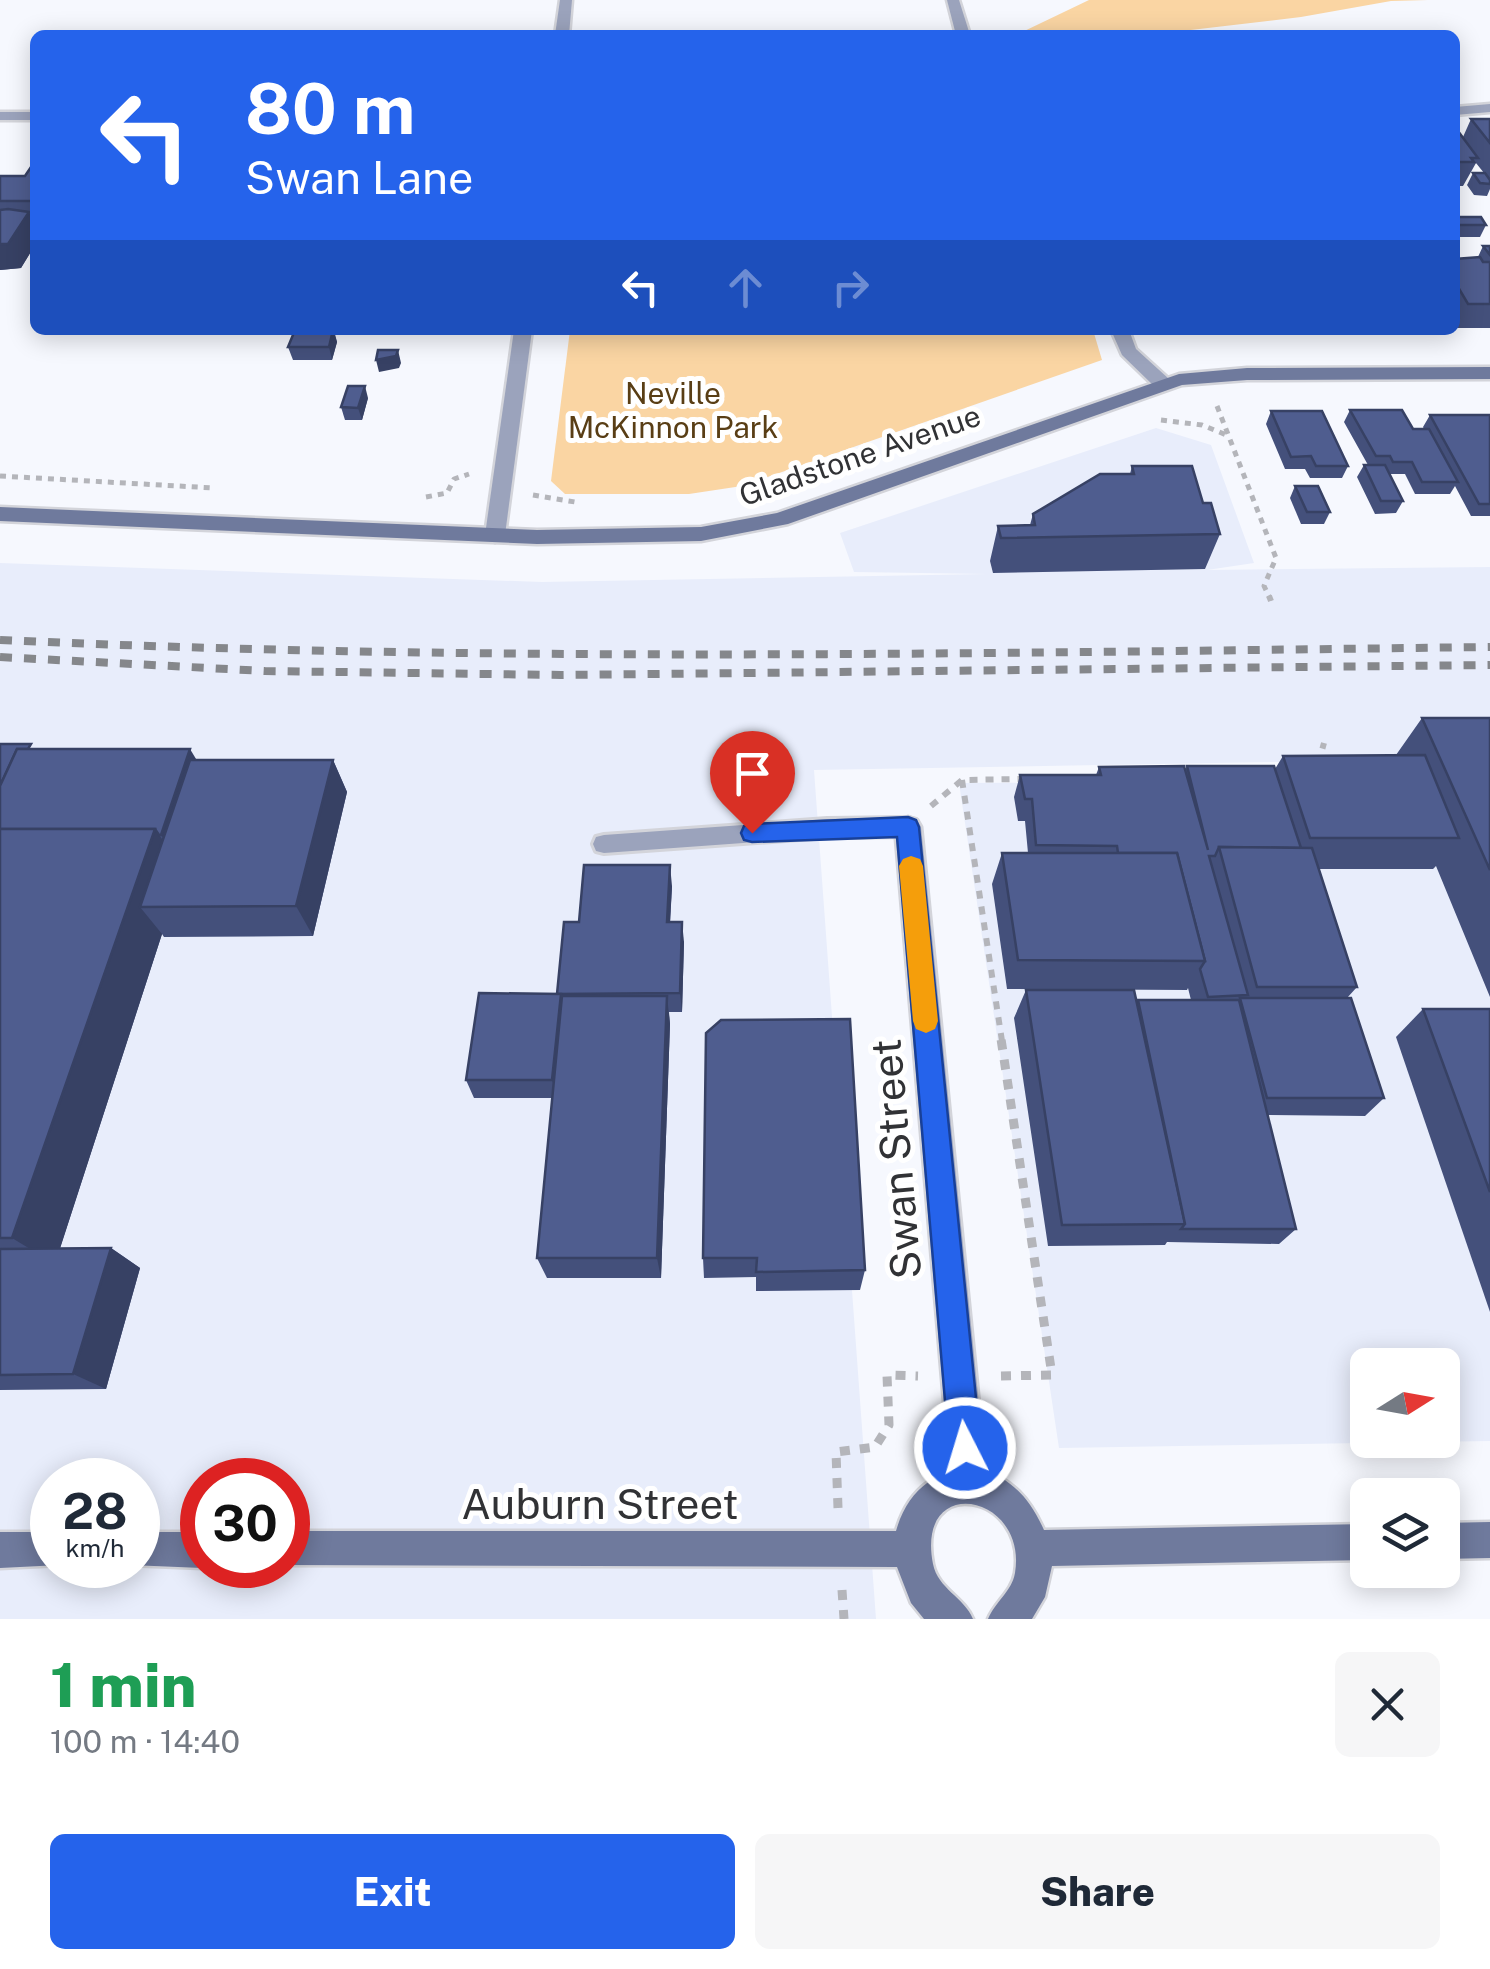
<!DOCTYPE html>
<meta charset="utf-8">
<style>
body{margin:0;font-family:"Public Sans",sans-serif;background:#f6f6f7;color:#1f2937;height:100vh;display:flex;flex-direction:column;font-size:38px;white-space:nowrap}
*{box-sizing:border-box;margin:0}
p{font-size:32px;color:#747a83}
.icon{flex:none;width:55px;height:55px;fill:none;stroke:currentColor;stroke-width:2;stroke-linecap:round;stroke-linejoin:round}
.map{position:relative;height:1619px;overflow:hidden}
.drawer{display:flex;flex-direction:column;background:#fff;flex:1}
.drawer>*{flex:none}
.banner{position:absolute;left:30px;top:30px;width:1430px;height:305px;border-radius:15px;box-shadow:0 5px 25px #0003;background:#2563eb;color:#fff;overflow:hidden}
.needle{width:65px;rotate:79deg}
.buttons{position:absolute;left:1350px;top:1348px;display:grid;gap:20px}
.buttons a{display:grid;place-items:center;width:110px;height:110px;border-radius:15px;background:#fff;box-shadow:0 5px 25px #0003;font-size:50px}
.speed{position:absolute;left:30px;top:1458px;display:flex;gap:20px;font-size:50px;font-weight:700;text-align:center}
.speed>*{display:grid;place-content:center;width:130px;height:130px;border-radius:50%;background:#fff;box-shadow:0 5px 25px #0003;line-height:1}
.speed small{font-size:25px;font-weight:400}
.speed .limit{border:15px solid #d22;background:#fff;color:#111}
.pin{position:absolute;display:grid;place-items:center;width:85px;height:85px;color:#fff;margin:-102px -42px;border-radius:50% 50% 50% 0;rotate:-45deg;box-shadow:0 0 10px #0007}
.pin .icon{rotate:45deg}
.me{position:absolute;width:110px;margin:-55px;rotate:355deg;stroke-linejoin:round;filter:drop-shadow(0 0 8px #0008)}
.turn{display:flex;align-items:center;gap:35px;height:210px;padding:0 50px;font-size:45px}
.turn .icon{width:130px;height:130px;stroke-width:2.5}
.turn b{display:block;font-size:70px;line-height:85px}
.lanes{display:flex;align-items:center;height:95px;padding:0 50px;background:#0003;justify-content:center;gap:50px;direction:ltr}
.lanes .off{opacity:.35}
.round{display:grid;place-items:center;flex:none;width:105px;height:105px;border-radius:15px;background:#f6f6f7}
.summary{display:flex;align-items:center;justify-content:space-between;height:170px;padding:0 50px}
h1{font-size:60px;font-weight:800;line-height:75px;color:#1e9e55}
.action{display:flex;gap:20px;margin-top:auto;padding:20px 50px}
.action a{flex:1;height:115px;border-radius:15px;background:#2563eb;color:#fff;font-size:40px;font-weight:800;line-height:115px;text-align:center}
.action a+a{background:#f6f6f7;color:#1f2937}
.map>svg:first-child{display:block}
</style>
<div class="map">
<svg width="1490" height="1619" viewBox="0 0 1490 1619">
<rect width="100%" height="100%" fill="#f6f8fe"/>
<path fill="#e8edfb" fill-rule="evenodd" d="M1156 428 1211 445 1254 563 1207 570 1490 567V1441L1059 1448 959 783 1391 781 1384 760 814 770 876 1619H0V563L542 582 987 574 854 572 840 533ZM1368 1365H1442V1440H1368ZM52 1480H138V1565H52ZM202 1480H288V1565H202Z"/>
<g fill="#fad5a3">
<path d="M1089 0H1428L1391 1 1301 17 1148 35H1016Z"/>
<path d="M570 330H1093L1102 360 742 486 689 494H565L551 481Z"/>
</g>
<g fill="none" stroke-linecap="round" stroke-linejoin="round">
<g stroke="#d3d4da" stroke-width="6">
<path id="lane" d="M908 818 916 820 919 827 916 834 908 836 827 837 604 853 596 851 593 844 596 837 604 835 827 819Z"/>
</g>
<g stroke="#d3d4da" stroke-width="5">
<g id="street">
<path d="M560 0H572L569 35H555Z"/>
<path d="M947 0H959L970 35H956Z"/>
<path d="M1490 104V112L1455 115V107Z"/>
<rect x="0" y="112" width="35" height="8"/>
<path d="M514 330H532L505 535 495 542 485 535Z"/>
<path d="M1111 330H1129L1136 349 1169 379V387H1155L1122 355Z"/>
<path d="M908 817 917 820 921 827 987 1484 981 1496 969 1502 957 1496 951 1484 895 827 899 820Z"/>
</g>
</g>
<g stroke="#d3d4da" stroke-width="5">
<g id="secondary">
<path d="M1490 367V379L1247 380 1182 385 788 524 701 541 537 544 0 521V507L537 530 701 527 777 513 1179 374 1247 368Z"/>
<path d="M980 1467C1013 1481 1029 1497 1044 1530L1368 1524V1560L1052 1566 1045 1597 1032 1619H988C995 1602 1012 1591 1015 1573 1028 1494 915 1472 933 1564 938 1589 964 1597 973 1619H924L911 1603 897 1567 283 1565H288V1531H896C908 1489 937 1468 980 1467Z"/>
<path d="M1490 1522V1558L1442 1559V1523Z"/>
<path d="M0 1532H52V1565H60L0 1568Z"/>
<path d="M138 1532H202V1565H210L202 1568 130 1565H138Z"/>
</g>
</g>
<g stroke="#b4b5ba" stroke-width="5" stroke-dasharray="6 6" stroke-linecap="butt">
<path d="M1217 406 1276 558 1264 586 1270 598"/>
<path d="M1161 420 1202 425 1229 436"/>
<path d="M0 476 214 488"/>
<path d="M533 495 575 502"/>
<path d="M426 497 447 493 454 479 469 474"/>
</g>
<g stroke="#b4b5ba" stroke-width="6" stroke-dasharray="8 8" stroke-linecap="butt">
<path d="M1269 596 1271 601"/>
<path d="M1318 764 1324 743"/>
<path d="M962 780 1002 1041"/>
<path d="M931 806 962 780 1024 779"/>
</g>
<g stroke="#b4b5ba" stroke-width="9" stroke-dasharray="10 10" stroke-linecap="butt">
<path d="M1001 1376 1052 1375 1001 1039"/>
<path d="M838 1508 836 1452 875 1447 889 1425 887 1375 918 1376"/>
<path d="M842 1590 844 1619"/>
</g>
<use href="#lane" fill="#9ba3bc" fill-rule="evenodd"/>
<use href="#street" fill="#9ba3bc" fill-rule="evenodd"/>
<use href="#secondary" fill="#6f7a9d" fill-rule="evenodd"/>
<g stroke="#85878b" stroke-width="8" stroke-dasharray="12 12" stroke-linecap="butt">
<path d="M0 640C497 663 993 653 1490 647"/>
<path d="M0 657 265 671 561 675 1490 665"/>
</g>
</g>
<g fill="#44507b">
<path d="M1471 119H1490V189L1487 196 1474 195 1467 185 1473 173H1484L1476 163 1463 186H1455V127L1463 137Z"/>
<path d="M35 167V213H30L35 224V245L21 268 0 270V176H25Z"/>
<path d="M1455 217 1486 225 1480 237H1455Z"/>
<path d="M1483 246H1490V328H1456L1455 259 1478 257Z"/>
<path d="M334 330 337 342 332 360H293L288 347Z"/>
<path d="M1154 330H1201L1200 334H1156Z"/>
<path d="M368 398 362 420H345L341 407Z"/>
<path d="M1350 410 1413 429H1424L1423 427 1430 415H1490V516H1471L1455 486 1450 494H1415L1405 474H1390L1403 501 1396 513 1375 514 1357 477 1364 465H1368L1344 422Z"/>
<path d="M1271 411 1348 466 1342 478H1310L1305 469H1285L1266 424Z"/>
<path d="M1132 466 1203 503 1220 534 1205 569 993 573 990 561 998 526 1030 525 1033 514 1130 474Z"/>
<path d="M1295 486 1330 512 1324 524H1301L1290 498Z"/>
<path d="M1422 718H1490V997L1436 866 1433 869H1318L1357 987 1347 998 1384 1098 1365 1116 1268 1115 1296 1229 1279 1244 1167 1242 1165 1245 1048 1246 1014 1018 1026 990 1136 1002 1138 1000H1191L1188 988 1187 990 1007 989 992 884 1002 853H1028L1025 821H1018L1014 797 1020 775H1096L1099 767 1185 771 1187 766 1275 769 1283 756 1396 755Z"/>
<path d="M0 744 35 749 197 760H333L347 792 313 936 164 937 162 934 60 1248H111L140 1268 106 1389 0 1390Z"/>
<path d="M672 886 670 922 684 942 682 1012H669L670 1024 661 1278H547L537 1258 553 1098H474L466 1080 557 994 579 922Z"/>
<path d="M1423 1009H1490V1312L1396 1037Z"/>
<path d="M706 1033 865 1270 860 1290 756 1291V1277L704 1278 703 1258Z"/>
</g>
<g fill="#374164">
<path d="M29 212 35 224V245L21 268 0 270V244Z"/>
<path d="M333 330 337 342 332 360 329 347Z"/>
<path d="M398 350 401 363 399 368 379 372 376 360Z"/>
<path d="M365 386 368 398 362 420 358 408Z"/>
<path d="M190 749 210 782 183 866 161 835Z"/>
<path d="M333 760 347 792 313 936 296 906Z"/>
<path d="M155 829 183 869 140 907 162 934 55 1264 12 1238Z"/>
<path d="M670 865 672 886 669 942 667 922Z"/>
<path d="M682 922 684 942 682 1012 680 993Z"/>
<path d="M561 994 566 1013 558 1098 552 1080Z"/>
<path d="M667 996 670 1024 661 1278 657 1258Z"/>
<path d="M111 1248 140 1268 106 1389 73 1374Z"/>
</g>
<g fill="#4f5d8f" stroke="#374164" stroke-width="2.5">
<path d="M1471 119H1490V143Z"/>
<path d="M1455 127 1478 158H1471L1474 162H1455Z"/>
<path d="M31 167H35V172L33 176H35V201H0V176H25Z"/>
<path d="M1473 173H1485L1490 180V184L1480 183Z"/>
<path d="M8 209 29 212 8 244H0V210Z"/>
<path d="M1455 217H1481L1486 225H1458Z"/>
<path d="M1483 246H1490V255Z"/>
<path d="M1480 257 1483 262H1490V304H1468L1455 282V259Z"/>
<path d="M295 330H333L329 347H288Z"/>
<path d="M378 350H398L396 356 376 360Z"/>
<path d="M348 386H365L358 408 341 407Z"/>
<path d="M1350 410H1402L1413 429H1429L1458 482H1422L1412 462H1393L1390 456H1376Z"/>
<path d="M1271 411H1322L1348 466H1316L1311 456 1291 457Z"/>
<path d="M1430 415H1490V504H1479Z"/>
<path d="M1364 465H1385L1403 501H1381Z"/>
<path d="M1132 466H1192L1203 503H1211L1220 534 1001 538 998 526 1035 525 1033 514 1100 474H1134Z"/>
<path d="M1295 486H1318L1330 512H1307Z"/>
<path d="M1422 718H1490V870Z"/>
<path d="M0 744H31L28 749H17L0 786Z"/>
<path d="M17 749H190L161 835H159L155 829H0V786Z"/>
<path d="M1425 755 1459 838H1310L1283 756Z"/>
<path d="M190 760H333L296 906 140 907Z"/>
<path d="M1184 766 1208 850 1187 766H1274L1301 848 1219 847 1215 856H1209L1248 995 1208 997 1200 969 1205 961 1177 853H1118L1117 846 1036 845 1032 799H1025L1020 775H1101L1099 767Z"/>
<path d="M0 829H155L12 1238H0Z"/>
<path d="M1219 847 1312 848 1357 987H1257Z"/>
<path d="M1002 853H1177L1205 961 1018 960Z"/>
<path d="M584 865H670L667 922H682L680 993 557 994 564 922H579Z"/>
<path d="M1026 990H1134L1185 1224 1062 1225Z"/>
<path d="M479 993 561 994 552 1080H466Z"/>
<path d="M562 996H667L657 1258H537Z"/>
<path d="M1240 998H1351L1384 1098H1267Z"/>
<path d="M1138 1000H1239L1296 1229H1181L1185 1224Z"/>
<path d="M1423 1009H1490V1192Z"/>
<path d="M850 1019 865 1270 756 1272 757 1258H703L706 1033 721 1020Z"/>
<path d="M111 1248 73 1374 0 1375V1249Z"/>
</g>
<path fill="#2563eb" stroke="#184099" stroke-width="2.5" d="M908 817 916 820 919 827 981 1448 976 1459 965 1464 954 1459 949 1448 897 837 752 842 744 840 741 833 744 826 752 824Z"/>
<path fill="#f59e0b" d="M911 856 920 859 923 866 938 1021 935 1029 926 1033 916 1029 913 1021 899 866 903 859Z"/>
<g text-anchor="middle" stroke-width="10" stroke-linejoin="round" paint-order="stroke">
<g font-size="30" fill="#593e15" stroke="#fff">
<text x="673" y="404">Neville<tspan x="673" dy="34">McKinnon Park</tspan></text>
</g>
<g font-size="30" fill="#313235" stroke="#fff">
<text transform="translate(860 456) rotate(-19)" y="10">Gladstone Avenue</text>
</g>
<g font-size="42" fill="#313235" stroke="#fff">
<text transform="translate(896 1159) rotate(-95)" y="15">Swan Street</text>
<text x="600" y="1519">Auburn Street</text>
</g>
</g>
</svg>
<div class="buttons">
<a><svg class="needle" viewBox="-14 -14 28 28"><path d="M0-13l5 13h-10z" fill="#e53935"/><path d="M0 13l5-13h-10z" fill="#747a83"/></svg></a>
<a><svg class="icon" aria-label="layers" viewBox="0 0 24 24"><path d="M12 4l9 5-9 5-9-5zM3 14l9 5 9-5"/></svg></a>
</div>
<div class="speed"><div>28<small>km/h</small></div><div class="limit">30</div></div>
<div class="pin" style="left:752px;top:833px;background:#d93025"><svg class="icon" aria-label="arrive" viewBox="0 0 24 24"><path d="M6 21V4h12l-3 4 3 4H6"/></svg></div>
<svg class="me" style="left:965px;top:1448px" viewBox="-20 -20 40 40"><circle r="17" fill="#2563eb" stroke="#fff" stroke-width="3"/><path d="M0-11L8 9 0 5-8 9z" fill="#fff"/></svg>
<div class="banner">
<div class="turn"><svg class="icon" aria-label="left" viewBox="0 0 24 24"><path d="M17 20v-9H6M10 6l-5 5 5 5"/></svg><div><b>80 m</b>Swan Lane</div></div>
<div class="lanes"><svg class="icon" aria-label="left" viewBox="0 0 24 24"><path d="M17 20v-9H6M10 6l-5 5 5 5"/></svg><svg class="icon off" aria-label="ahead" viewBox="0 0 24 24"><path d="M12 20V5M6 11l6-6 6 6"/></svg><svg class="icon off" aria-label="right" viewBox="0 0 24 24"><path d="M7 20v-9h11M14 6l5 5-5 5"/></svg></div>
</div>
</div>
<section class="drawer">
<div class="summary"><div><h1>1 min</h1><p>100 m · 14:40</p></div><a class="round"><svg class="icon" aria-label="close" viewBox="0 0 24 24"><path d="M6 6l12 12M18 6L6 18"/></svg></a></div>
<div class="action"><a>Exit</a><a>Share</a></div>
</section>
